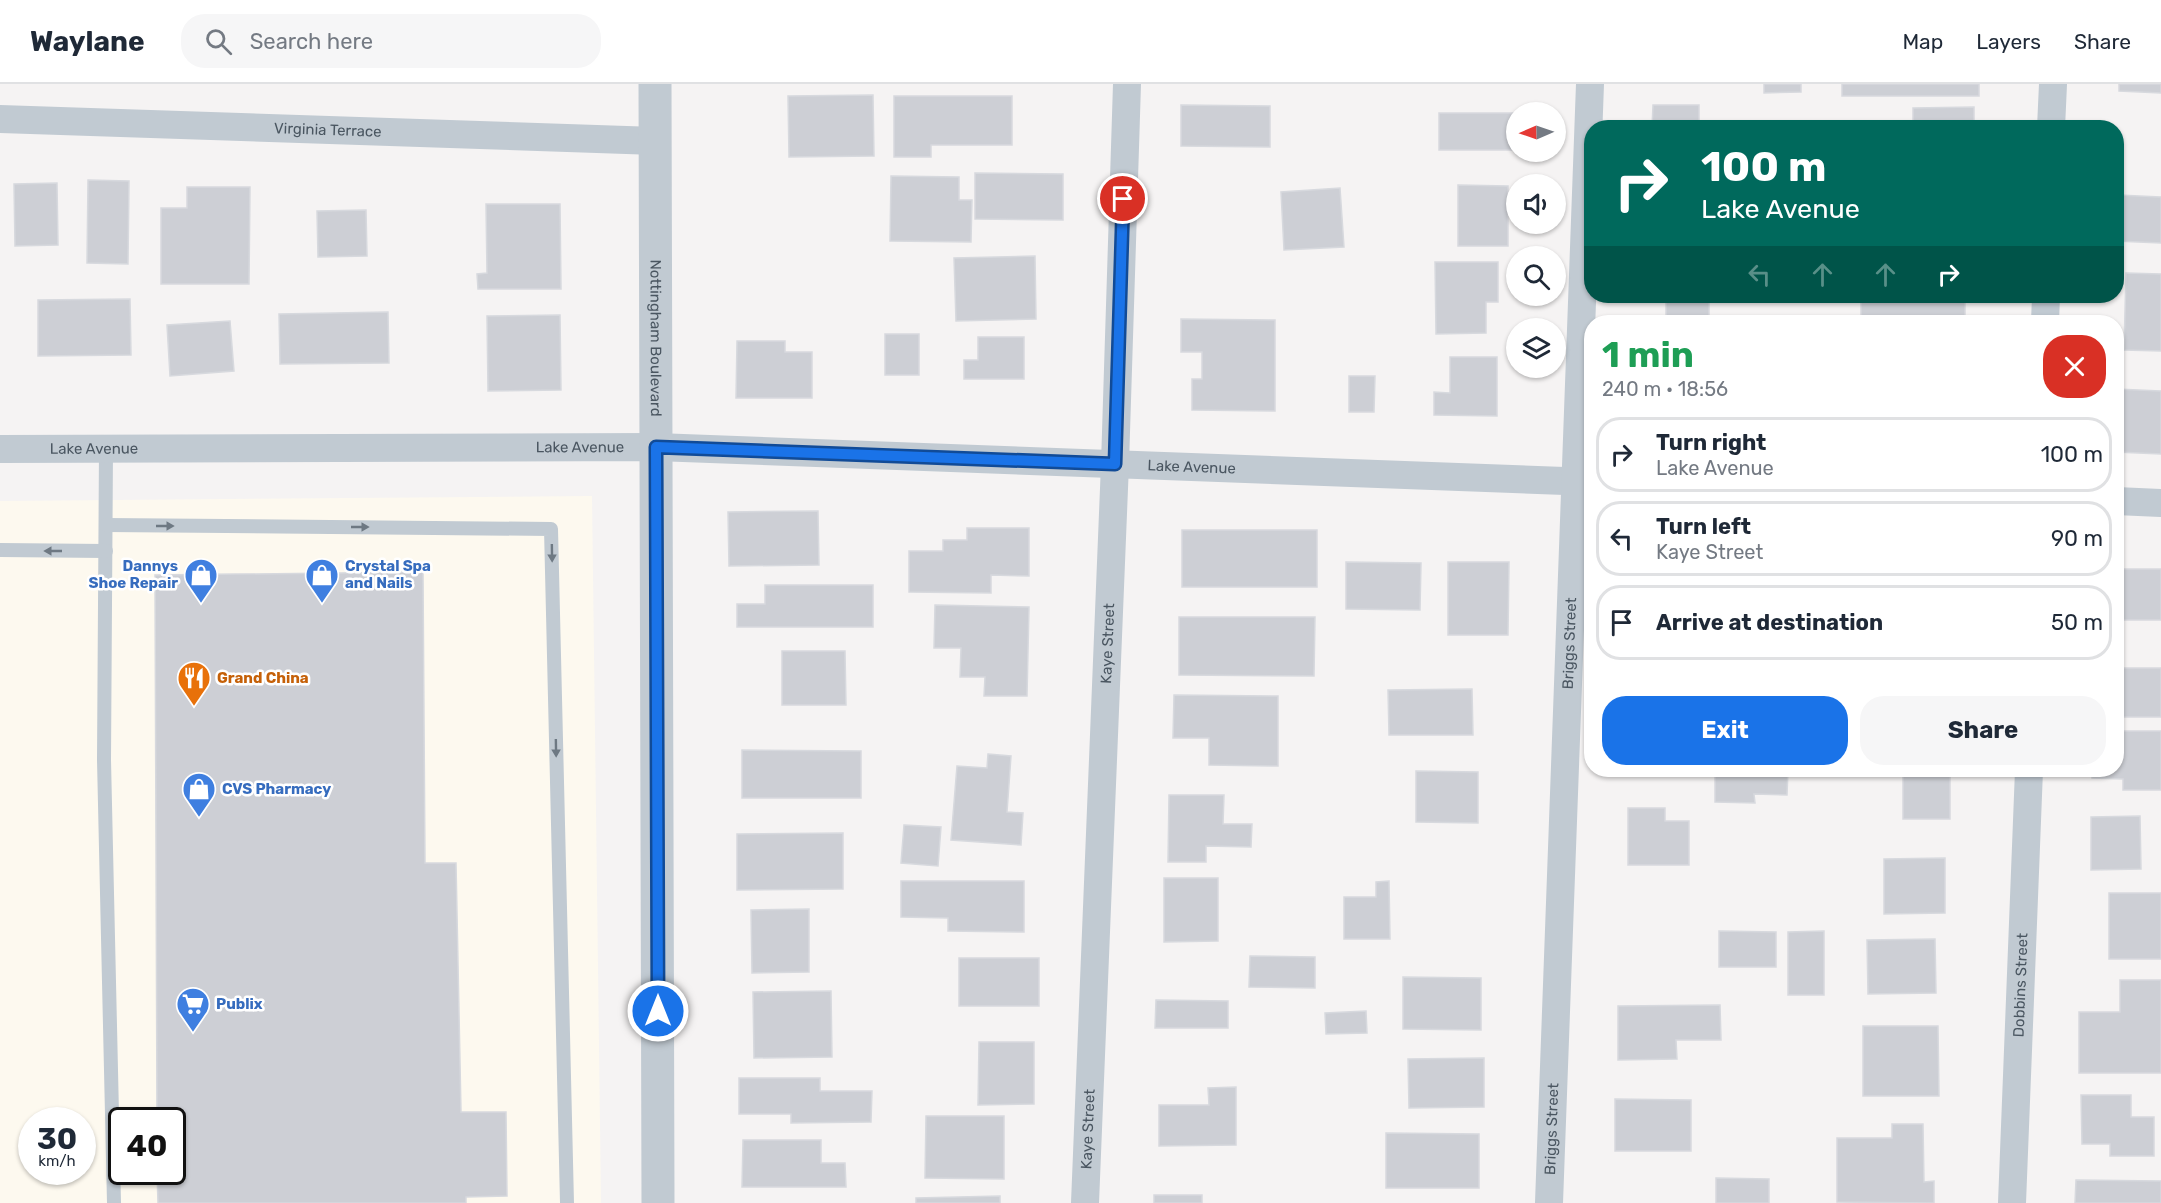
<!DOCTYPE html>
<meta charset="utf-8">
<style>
body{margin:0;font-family:Rubik,sans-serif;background:#f6f6f7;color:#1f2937;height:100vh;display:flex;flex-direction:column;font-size:22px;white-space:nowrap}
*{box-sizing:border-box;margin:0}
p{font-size:20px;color:#747a83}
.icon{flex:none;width:33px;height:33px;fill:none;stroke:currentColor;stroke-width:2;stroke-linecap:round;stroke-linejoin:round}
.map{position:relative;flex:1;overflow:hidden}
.drawer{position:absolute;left:1584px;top:231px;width:540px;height:462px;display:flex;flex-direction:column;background:#fff;border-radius:24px;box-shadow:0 2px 4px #0004}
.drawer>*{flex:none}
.banner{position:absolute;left:1584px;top:36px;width:540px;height:183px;border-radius:24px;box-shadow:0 2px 4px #0004;background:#00695c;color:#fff;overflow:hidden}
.needle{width:39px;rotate:268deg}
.controls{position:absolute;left:1506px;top:18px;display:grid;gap:12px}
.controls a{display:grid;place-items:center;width:60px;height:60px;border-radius:50%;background:#fff;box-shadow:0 2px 4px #0004;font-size:30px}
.speed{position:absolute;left:18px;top:1023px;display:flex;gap:12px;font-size:30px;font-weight:700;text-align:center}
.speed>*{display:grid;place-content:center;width:78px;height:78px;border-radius:50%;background:#fff;box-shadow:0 2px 4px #0004;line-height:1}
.speed small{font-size:15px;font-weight:400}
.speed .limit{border:3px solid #111;border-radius:9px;background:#fff;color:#111}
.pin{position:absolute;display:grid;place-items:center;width:51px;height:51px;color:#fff;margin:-26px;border:3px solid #fff;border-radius:50%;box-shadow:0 2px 6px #0007}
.me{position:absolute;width:66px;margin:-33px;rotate:0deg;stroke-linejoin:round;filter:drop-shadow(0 0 4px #0008)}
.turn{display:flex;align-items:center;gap:21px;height:126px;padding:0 18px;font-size:27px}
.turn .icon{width:78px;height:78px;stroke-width:2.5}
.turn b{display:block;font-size:42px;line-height:51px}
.lanes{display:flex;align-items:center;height:57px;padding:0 18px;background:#0003;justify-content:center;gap:30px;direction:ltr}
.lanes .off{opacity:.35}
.round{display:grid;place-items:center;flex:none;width:63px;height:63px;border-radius:24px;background:#f6f6f7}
.headline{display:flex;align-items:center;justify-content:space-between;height:102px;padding:0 18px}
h1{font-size:36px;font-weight:700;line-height:45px;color:#1e9e55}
.cta{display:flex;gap:12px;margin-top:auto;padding:12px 18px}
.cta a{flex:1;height:69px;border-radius:24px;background:#1a73e8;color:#fff;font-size:24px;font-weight:700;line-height:69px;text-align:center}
.cta a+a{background:#f6f6f7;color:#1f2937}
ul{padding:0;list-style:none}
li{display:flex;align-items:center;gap:18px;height:75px;margin:0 12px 9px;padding:0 6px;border:3px solid #e0e1e3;border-radius:24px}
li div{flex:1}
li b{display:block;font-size:22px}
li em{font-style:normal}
header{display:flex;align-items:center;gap:36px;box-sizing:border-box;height:84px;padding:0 30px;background:#fff;border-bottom:2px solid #e0e1e3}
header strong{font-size:28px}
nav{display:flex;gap:33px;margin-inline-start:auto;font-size:21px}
.search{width:420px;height:54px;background:#f6f6f7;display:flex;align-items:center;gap:15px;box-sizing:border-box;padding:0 21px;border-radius:24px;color:#747a83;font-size:22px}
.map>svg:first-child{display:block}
</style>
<header>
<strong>Waylane</strong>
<div class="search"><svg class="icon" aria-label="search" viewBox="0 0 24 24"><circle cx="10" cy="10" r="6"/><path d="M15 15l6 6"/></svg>Search here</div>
<nav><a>Map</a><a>Layers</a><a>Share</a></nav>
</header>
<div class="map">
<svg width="2161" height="1119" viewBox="0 0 2161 1119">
<rect width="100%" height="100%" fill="#f5f3f3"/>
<path fill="#fdf9ef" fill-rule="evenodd" d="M592 412 601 1119H0V417ZM32 1036H82V1088H32ZM122 1036H172V1088H122Z"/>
<g fill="#cdcfd5" stroke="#d7d9de" stroke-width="1.5">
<path d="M1764 0H1801V8L1764 9Z"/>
<rect x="1842" y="0" width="137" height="12"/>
<path d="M2119 0H2161V9L2119 7Z"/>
<path d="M873 11 874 72 789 73 788 12Z"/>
<path d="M894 12H1012V61H931V73H894Z"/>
<path d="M1181 21 1270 22V63L1181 62Z"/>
<path d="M1653 21H1699V44H1652Z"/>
<path d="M1974 23V44H1913V24Z"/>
<rect x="1439" y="29" width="77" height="37"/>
<path d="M975 89 1063 90V136L975 135Z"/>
<path d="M891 92 959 93V116H972L971 158 890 157Z"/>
<path d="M88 96 129 97 128 180 87 179Z"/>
<path d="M57 99 58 161 15 162 14 100Z"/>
<path d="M1458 101 1508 102V162H1458Z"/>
<path d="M187 103H250L249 200H161V124H187Z"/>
<path d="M1340 104 1344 163 1284 166 1281 108Z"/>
<path d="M2118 111 2161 113V159L2116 157Z"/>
<path d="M486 120H560L561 205H478L477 190 487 189Z"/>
<path d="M366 126 367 172 318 173 317 127Z"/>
<path d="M1035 172 1036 235 956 237 954 174Z"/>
<path d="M1435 178H1498V218H1486V249L1436 250Z"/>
<path d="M2126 189 2161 190V267L2124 266Z"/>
<rect x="1666" y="212" width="43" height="25"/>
<rect x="1861" y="212" width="104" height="26"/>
<path d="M130 215 131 271 38 272V216Z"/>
<path d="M388 228 389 279 280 280 279 230Z"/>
<path d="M560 231 561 306 488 307 487 232Z"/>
<path d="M1181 235 1275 236V327L1192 326V295H1202V268H1181Z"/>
<path d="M230 237 234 287 170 292 167 241Z"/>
<rect x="885" y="250" width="34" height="41"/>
<path d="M978 253H1024V295H964V276H978Z"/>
<path d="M737 257H785V268H812V314H736Z"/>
<path d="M1450 273H1497V332L1434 331V308L1450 309Z"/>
<path d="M1349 292H1375L1374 328H1349Z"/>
<path d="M2116 305 2161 307V370L2116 368Z"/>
<path d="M818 427 819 481 729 482 728 428Z"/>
<path d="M967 444H1029V492L991 491V509L909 508V467H943V456H967Z"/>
<rect x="1182" y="446" width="135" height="57"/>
<path d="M1346 478 1421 479 1420 526 1346 525Z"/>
<path d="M1448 478H1509L1508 551H1448Z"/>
<rect x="2116" y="485" width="45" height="51"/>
<path d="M423 488 425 779H456L461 1028H506L507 1112 466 1113V1119H158L157 1088H172V1036H157L155 491Z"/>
<path d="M765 501H873V543H737V520H765Z"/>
<path d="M935 521 1029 523 1027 612H984L985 593H960L961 564H934Z"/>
<path d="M1179 533H1315L1314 592 1179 591Z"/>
<path d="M782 567H845L846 621H782Z"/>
<rect x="2116" y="584" width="45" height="49"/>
<path d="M1472 605 1473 651H1389L1388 606Z"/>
<path d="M1174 611 1278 612V682L1209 681V654H1173Z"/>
<path d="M2116 647H2161V706H2123V695L2092 694V686H2116Z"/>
<path d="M742 666 861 667V714H742Z"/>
<path d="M988 670 1011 672 1007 728 1023 729 1021 761 951 756 957 682 987 684Z"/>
<path d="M1715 686H1788L1787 711 1754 710 1755 719 1715 718Z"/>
<rect x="1903" y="686" width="47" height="49"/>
<path d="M1416 687 1478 688V739L1416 738Z"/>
<path d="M1169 711H1224L1223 740H1252L1251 763 1206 762V778H1168Z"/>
<path d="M1628 724H1665V737H1689V781H1628Z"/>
<path d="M2140 732 2141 785 2091 786V733Z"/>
<path d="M904 741 941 743 938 782 901 779Z"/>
<path d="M843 749V805L737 806V750Z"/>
<path d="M1945 774V829L1884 830V775Z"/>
<path d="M1164 794H1218V857L1164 858Z"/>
<path d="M901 797H1024V848L948 847V834L901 833Z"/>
<path d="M1389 797 1390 855H1344V813H1376V798Z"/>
<rect x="2109" y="809" width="52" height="66"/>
<path d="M809 825V888L752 889 751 826Z"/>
<path d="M1719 847 1776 848V883H1719Z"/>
<path d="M1824 847V911H1788V848Z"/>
<path d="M1935 855 1936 909 1868 910 1867 856Z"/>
<path d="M1250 872 1315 873V904L1249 903Z"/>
<rect x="959" y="874" width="80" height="48"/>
<path d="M1403 893 1481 894V946L1403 945Z"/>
<path d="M2120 896H2161V989H2079V928H2120Z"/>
<path d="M831 907 832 973 754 974 753 908Z"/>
<path d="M1156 916 1228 917V944H1155Z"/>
<path d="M1720 921 1721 956H1676L1677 975 1618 976V922Z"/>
<path d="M1366 927 1367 949 1326 950 1325 929Z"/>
<path d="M1863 942H1938L1939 1012H1863Z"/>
<path d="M979 958H1034V1020L978 1021Z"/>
<path d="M1484 974V1023L1409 1024 1408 975Z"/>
<path d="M739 994H820V1007H872L871 1038 791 1039V1030H739Z"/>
<path d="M1236 1003V1061L1159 1062V1021H1209L1208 1004Z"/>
<path d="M2081 1011H2131V1033H2154V1072H2110V1060H2082Z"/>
<path d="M1615 1015 1691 1016V1067H1615Z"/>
<path d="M926 1032H1004V1095L925 1094Z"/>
<path d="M1892 1040H1923L1924 1098 1934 1097V1119L1837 1118V1054H1892Z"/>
<path d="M1386 1049 1479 1050V1104H1386Z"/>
<path d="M743 1056H821V1079H845L846 1103H742Z"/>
<path d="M1716 1094 1769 1095V1119H1716Z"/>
<path d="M2076 1096 2161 1097V1119H2075Z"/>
<rect x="1154" y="1111" width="48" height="8"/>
<path d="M1000 1112V1119H916V1114Z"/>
</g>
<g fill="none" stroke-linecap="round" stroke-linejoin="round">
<g stroke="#c1cad2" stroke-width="14">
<path d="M106 365 104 676 114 1119"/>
<path d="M106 441 551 445 567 1119"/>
<path d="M0 466 106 467"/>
</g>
<g stroke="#c1cad2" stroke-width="28">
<path id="s1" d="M0 35 656 57"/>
<path d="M2051 44 2053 0"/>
<path d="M2045 238 2046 212"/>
<path id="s2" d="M0 365 656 363 1592 398"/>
<path d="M2116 417 2161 419"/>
<path id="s3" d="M1085 1119 1115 380 1127 0"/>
<path id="s4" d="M1549 1119 1590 0"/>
<path id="s5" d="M2012 1119 2029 686"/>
</g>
<path stroke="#c1cad2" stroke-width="33" id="s6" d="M655 0 658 1119"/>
</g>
<defs><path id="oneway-solid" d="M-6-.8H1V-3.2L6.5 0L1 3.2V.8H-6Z" transform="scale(1.5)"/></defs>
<g fill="#6e7983">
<use href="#oneway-solid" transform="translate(165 442)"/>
<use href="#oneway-solid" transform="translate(360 443)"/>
<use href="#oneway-solid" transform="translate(53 467) rotate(-180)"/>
<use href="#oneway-solid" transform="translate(552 469) rotate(89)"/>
<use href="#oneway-solid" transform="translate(556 664) rotate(89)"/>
</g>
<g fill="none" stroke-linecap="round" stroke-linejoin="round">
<g stroke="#114b97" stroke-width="15">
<path id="route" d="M658 927 656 363 1115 380 1123 115"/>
</g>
<use href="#route" stroke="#1a73e8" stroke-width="10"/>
</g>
<defs>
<g id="shop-pin" transform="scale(1.725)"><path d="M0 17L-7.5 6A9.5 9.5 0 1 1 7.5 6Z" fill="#3f7fe0" stroke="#fff"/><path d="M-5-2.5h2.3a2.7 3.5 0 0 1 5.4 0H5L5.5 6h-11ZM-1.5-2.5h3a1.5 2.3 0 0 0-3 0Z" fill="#fff"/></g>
<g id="restaurant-pin" transform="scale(1.725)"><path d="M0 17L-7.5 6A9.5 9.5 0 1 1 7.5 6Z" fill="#e8710a" stroke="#fff"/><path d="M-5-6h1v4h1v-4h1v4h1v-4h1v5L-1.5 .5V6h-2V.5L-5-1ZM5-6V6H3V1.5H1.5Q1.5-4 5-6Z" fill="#fff"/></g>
<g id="supermarket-pin" transform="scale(1.725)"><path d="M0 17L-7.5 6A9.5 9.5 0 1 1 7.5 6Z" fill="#3f7fe0" stroke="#fff"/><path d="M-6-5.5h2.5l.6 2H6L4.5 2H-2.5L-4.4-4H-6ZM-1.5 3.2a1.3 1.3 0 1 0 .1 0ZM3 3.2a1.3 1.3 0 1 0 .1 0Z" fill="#fff"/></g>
</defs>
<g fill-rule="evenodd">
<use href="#shop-pin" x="201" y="491"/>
<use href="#shop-pin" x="322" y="491"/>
<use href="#restaurant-pin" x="194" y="594"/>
<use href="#shop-pin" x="199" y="705"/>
<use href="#supermarket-pin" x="193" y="920"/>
</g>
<g text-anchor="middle" stroke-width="5" stroke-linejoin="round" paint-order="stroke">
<g font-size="15" fill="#4a5661" stroke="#fff">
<text dy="5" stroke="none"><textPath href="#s1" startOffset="328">Virginia Terrace</textPath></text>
<text dy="5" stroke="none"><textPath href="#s6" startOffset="254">Nottingham Boulevard</textPath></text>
<text dy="5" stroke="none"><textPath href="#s2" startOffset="580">Lake Avenue</textPath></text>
<text dy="5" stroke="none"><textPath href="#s2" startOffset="94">Lake Avenue</textPath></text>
<text dy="5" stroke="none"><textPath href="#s2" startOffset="1192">Lake Avenue</textPath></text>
<text dy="5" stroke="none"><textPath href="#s3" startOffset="560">Kaye Street</textPath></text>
<text dy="5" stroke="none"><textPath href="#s4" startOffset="560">Briggs Street</textPath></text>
<text dy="5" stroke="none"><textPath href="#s5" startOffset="218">Dobbins Street</textPath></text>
<text dy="5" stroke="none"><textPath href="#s3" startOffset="74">Kaye Street</textPath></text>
<text dy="5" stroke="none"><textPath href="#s4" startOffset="74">Briggs Street</textPath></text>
</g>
<g font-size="15" font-weight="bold" fill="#366cbe" stroke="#fff" text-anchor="start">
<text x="178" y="487" text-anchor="end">Dannys<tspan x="178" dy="17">Shoe Repair</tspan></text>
<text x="345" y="487">Crystal Spa<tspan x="345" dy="17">and Nails</tspan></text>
<text x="222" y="710">CVS Pharmacy</text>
<text x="216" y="925">Publix</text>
</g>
<g font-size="15" font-weight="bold" fill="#c56008" stroke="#fff" text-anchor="start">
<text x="217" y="599">Grand China</text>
</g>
</g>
</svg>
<div class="controls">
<a><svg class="needle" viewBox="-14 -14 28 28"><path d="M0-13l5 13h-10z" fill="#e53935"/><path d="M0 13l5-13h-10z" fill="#747a83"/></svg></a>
<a><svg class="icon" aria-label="sound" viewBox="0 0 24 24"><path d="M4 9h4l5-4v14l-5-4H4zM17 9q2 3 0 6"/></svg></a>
<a><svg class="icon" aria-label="search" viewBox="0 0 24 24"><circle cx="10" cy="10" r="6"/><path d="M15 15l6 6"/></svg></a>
<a><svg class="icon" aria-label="layers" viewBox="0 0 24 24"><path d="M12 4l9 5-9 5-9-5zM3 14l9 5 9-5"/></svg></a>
</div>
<div class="speed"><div>30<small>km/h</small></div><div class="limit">40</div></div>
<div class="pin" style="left:1123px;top:115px;background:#d93025"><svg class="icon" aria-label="arrive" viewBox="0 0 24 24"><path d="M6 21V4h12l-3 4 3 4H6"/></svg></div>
<svg class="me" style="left:658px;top:927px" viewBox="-20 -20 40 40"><circle r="17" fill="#1a73e8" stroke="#fff" stroke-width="3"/><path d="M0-11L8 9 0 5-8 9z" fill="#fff"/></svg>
<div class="banner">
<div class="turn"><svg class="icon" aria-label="right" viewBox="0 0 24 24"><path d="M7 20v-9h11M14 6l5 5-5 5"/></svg><div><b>100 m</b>Lake Avenue</div></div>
<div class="lanes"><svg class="icon off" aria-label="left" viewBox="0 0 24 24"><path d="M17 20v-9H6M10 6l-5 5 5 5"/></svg><svg class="icon off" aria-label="ahead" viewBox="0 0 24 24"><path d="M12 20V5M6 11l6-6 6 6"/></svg><svg class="icon off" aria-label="ahead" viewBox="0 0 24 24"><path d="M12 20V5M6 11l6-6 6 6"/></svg><svg class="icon" aria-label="right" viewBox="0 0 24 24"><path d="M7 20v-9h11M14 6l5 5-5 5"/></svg></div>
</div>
<section class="drawer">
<div class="headline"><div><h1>1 min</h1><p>240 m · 18:56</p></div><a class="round" style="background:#d93025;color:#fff"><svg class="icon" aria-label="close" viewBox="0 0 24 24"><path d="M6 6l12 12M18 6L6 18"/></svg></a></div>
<ul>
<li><svg class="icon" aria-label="right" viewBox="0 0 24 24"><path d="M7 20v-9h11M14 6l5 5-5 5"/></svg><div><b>Turn right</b><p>Lake Avenue</p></div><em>100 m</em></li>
<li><svg class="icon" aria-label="left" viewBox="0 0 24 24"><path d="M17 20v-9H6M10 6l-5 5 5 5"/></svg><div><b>Turn left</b><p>Kaye Street</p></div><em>90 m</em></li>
<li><svg class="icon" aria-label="arrive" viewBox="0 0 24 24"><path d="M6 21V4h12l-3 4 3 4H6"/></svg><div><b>Arrive at destination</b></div><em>50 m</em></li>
</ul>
<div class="cta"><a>Exit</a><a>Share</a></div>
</section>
</div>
